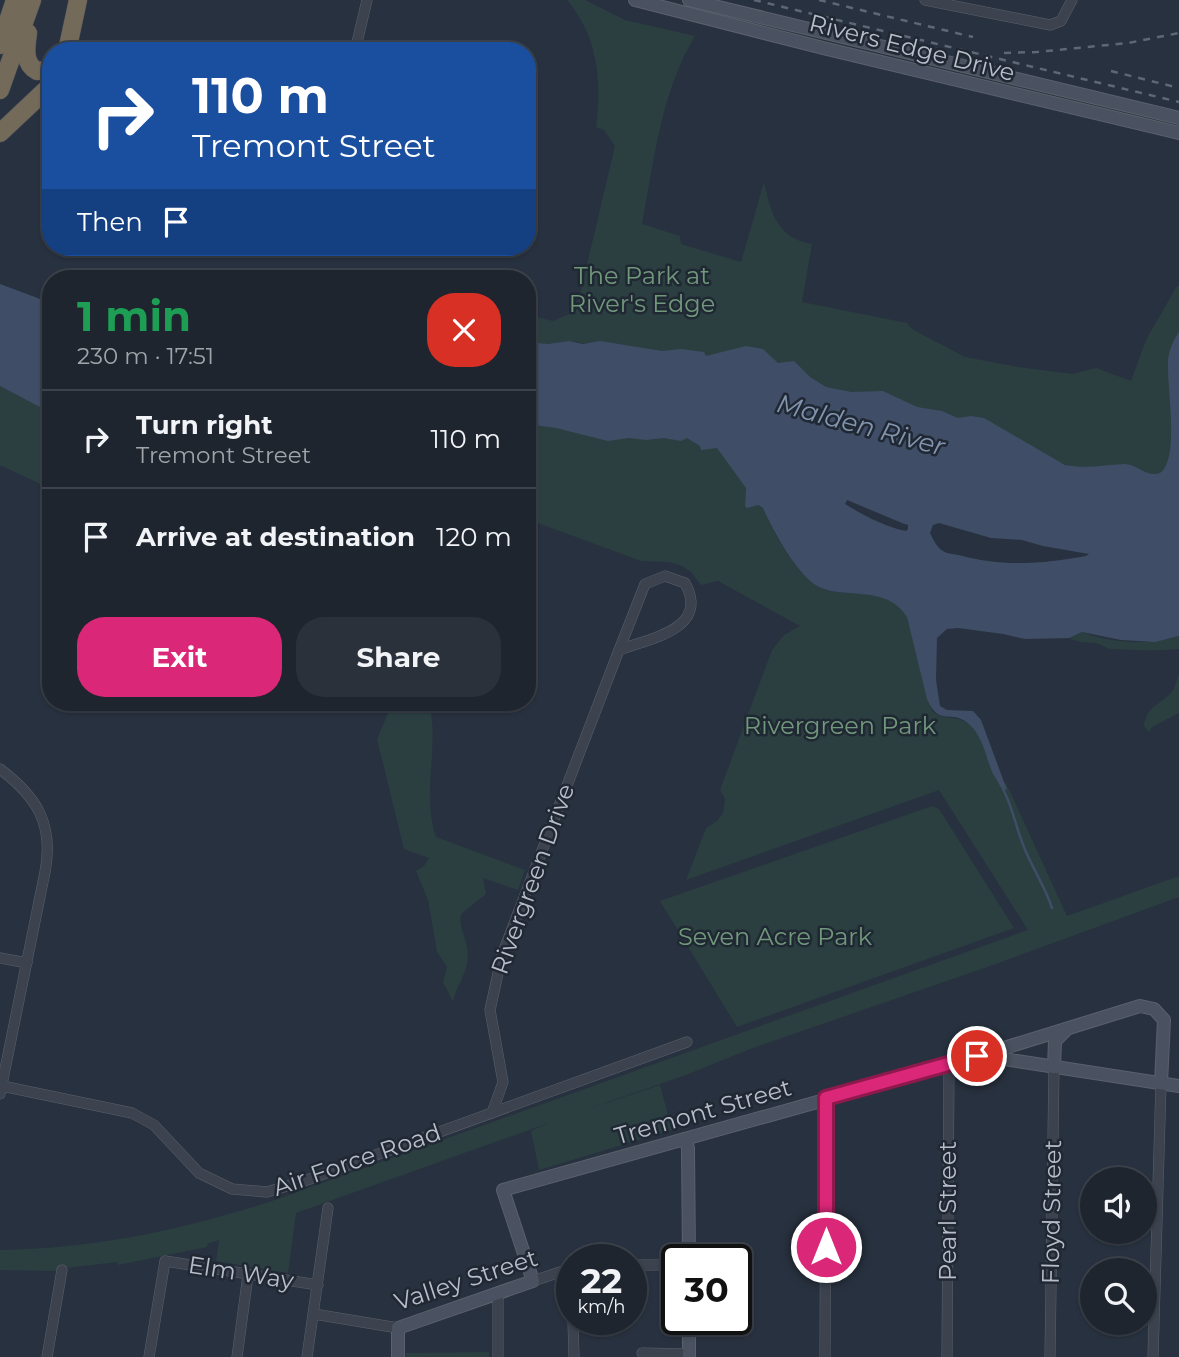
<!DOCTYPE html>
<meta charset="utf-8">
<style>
body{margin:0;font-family:Montserrat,sans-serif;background:#2b313b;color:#f1f3f6;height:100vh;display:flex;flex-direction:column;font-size:26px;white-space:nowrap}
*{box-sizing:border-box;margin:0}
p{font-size:23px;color:#a1a5aa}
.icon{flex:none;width:38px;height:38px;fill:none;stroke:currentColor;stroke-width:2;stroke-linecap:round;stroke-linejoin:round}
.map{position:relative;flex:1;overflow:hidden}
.sheet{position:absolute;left:42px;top:270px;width:494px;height:441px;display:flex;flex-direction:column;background:#1e252f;border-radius:28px;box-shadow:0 2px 5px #0004,0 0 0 2px #3c424b}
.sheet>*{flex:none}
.hud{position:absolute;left:42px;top:42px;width:494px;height:214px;border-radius:28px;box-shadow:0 2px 5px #0004,0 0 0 2px #3c424b;background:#1a4fa0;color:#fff;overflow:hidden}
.controls{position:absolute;left:1080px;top:1167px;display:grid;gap:14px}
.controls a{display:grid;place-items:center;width:77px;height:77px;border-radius:50%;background:#1e252f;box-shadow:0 2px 5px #0004,0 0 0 2px #3c424b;font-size:35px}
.speed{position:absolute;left:556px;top:1244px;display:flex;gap:14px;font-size:35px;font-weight:700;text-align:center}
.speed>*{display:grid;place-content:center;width:91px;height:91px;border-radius:50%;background:#1e252f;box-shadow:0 2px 5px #0004,0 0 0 2px #3c424b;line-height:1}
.speed small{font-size:18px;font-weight:400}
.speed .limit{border:4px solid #111;border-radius:10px;background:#fff;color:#111}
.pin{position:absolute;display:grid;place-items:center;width:60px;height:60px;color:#fff;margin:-30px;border:4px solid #fff;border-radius:50%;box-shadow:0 2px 7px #0007}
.me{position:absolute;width:77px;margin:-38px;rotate:0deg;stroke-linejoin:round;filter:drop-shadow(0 0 5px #0008)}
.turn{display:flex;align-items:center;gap:24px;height:147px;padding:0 35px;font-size:32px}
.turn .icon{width:91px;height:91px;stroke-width:2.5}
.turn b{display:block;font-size:49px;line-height:60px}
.then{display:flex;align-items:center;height:66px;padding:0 35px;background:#0003;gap:14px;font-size:26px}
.round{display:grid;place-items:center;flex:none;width:74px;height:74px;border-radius:28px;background:#2b313b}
.headline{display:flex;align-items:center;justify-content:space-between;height:119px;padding:0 35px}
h1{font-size:42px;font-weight:700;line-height:52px;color:#1e9e55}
.primary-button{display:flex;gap:14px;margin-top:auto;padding:14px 35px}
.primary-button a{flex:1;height:80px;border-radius:28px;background:#db2777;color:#fff;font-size:28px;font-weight:700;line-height:80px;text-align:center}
.primary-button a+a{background:#2b313b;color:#f1f3f6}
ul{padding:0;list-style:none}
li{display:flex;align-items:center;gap:21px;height:98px;padding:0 35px;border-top:2px solid #3c424b}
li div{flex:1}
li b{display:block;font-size:26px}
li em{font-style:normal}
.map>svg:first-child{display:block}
</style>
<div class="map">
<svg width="1179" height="1357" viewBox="0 0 1179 1357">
<rect width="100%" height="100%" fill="#28313f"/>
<g fill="#2b3f41">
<path d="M567 0H585L625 20 695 36C661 92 654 161 642 224L680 236 681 244 741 262 764 182C771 213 777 238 812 244L802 302 907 323 912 329 965 357 1018 367 1073 374 1096 368 1131 381 1146 340 1177 286H1179V454L1169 470 1159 476 1079 470 957 421 825 390 776 366 662 355 569 341 548 344 527 342V315L553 321 576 311 615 146 604 130 596 127C602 81 598 37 567 0Z"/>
<path d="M0 386 51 413V489L0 465Z"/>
<path d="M527 424 556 427 599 438 655 435 667 439 687 437 716 442 746 488 745 506 758 505 763 508C772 529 794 571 814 584 840 602 885 582 907 617L932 711C943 722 959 713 973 727 985 740 988 767 999 783H1006L1067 916 1179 876V897L993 965 750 1049 686 1075 573 1114 660 1085 672 1130 539 1170 531 1131 549 1123 296 1213 288 1273 216 1261 219 1240 207 1244V1247L118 1265 117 1262 66 1268 53 1271 0 1270V1250C93 1249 183 1230 272 1201L1028 930 939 790 686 880 706 828 717 821 723 813 725 799 720 790 772 650 784 635 800 626 718 581 701 585 690 571 680 565 669 562 641 561 527 519Z"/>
<path d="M1082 632C1110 643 1150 646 1179 636V649C1156 651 1134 650 1112 649 1106 649 1101 644 1096 643 1085 642 1079 643 1069 638Z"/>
<path d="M1179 673V713L1152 727 1149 732 1144 726C1146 708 1158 705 1169 695 1175 690 1177 679 1179 673Z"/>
<path d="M403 702H429C440 747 421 792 436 837L525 870 518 890 483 878 486 894 461 914C458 925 465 935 467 947 471 971 457 982 453 1002L443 982 447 967 437 952 428 900 416 871 424 866 429 858 404 849 377 739 389 711 397 708Z"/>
<path d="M932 806 939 809 1014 928 737 1027 660 901Z"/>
<path d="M489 1352V1357H406V1353Z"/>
</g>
<g fill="#3f4e66" fill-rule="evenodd">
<path d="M0 284 51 303V413L0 386Z"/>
<path d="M1179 332V636L1155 642 1121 640 1082 632 1069 638 1025 639 1003 634 958 628 947 629 937 638 936 680 940 706 947 710 973 711 981 720 1007 790 1001 788C999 783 996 779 993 774 986 758 983 737 970 725 951 707 940 729 927 699L907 617C885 582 840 602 814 584 795 571 772 529 763 508L758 505 747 508 745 506 746 488 717 448 701 450 700 446 687 438 681 441 663 438 646 440 629 438 608 441 556 428 527 424V342L548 344 569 341 583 344 600 341 662 351 681 349 704 352 706 356 746 346 763 349 778 363 794 361 810 377 826 387 851 392 883 391 917 407 942 411 958 418 971 416 984 418 1065 465C1086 469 1104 465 1124 464 1137 464 1147 478 1160 473 1179 460 1168 394 1168 367 1167 355 1172 342 1179 332ZM847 500 902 523 908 525V529L906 531C885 527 863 515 845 504ZM939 523 991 538 1022 540 1043 546 1089 554 1086 556C1044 564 1000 567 959 555 954 554 947 554 943 551 937 548 933 539 930 533L933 525Z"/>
</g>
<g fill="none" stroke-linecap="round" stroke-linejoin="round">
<path stroke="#3f4e66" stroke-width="2.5" d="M1003 789C1013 808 1016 828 1024 847 1032 868 1045 886 1052 908"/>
<g stroke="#5a616c" stroke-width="11">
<g id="street">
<path d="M925 0 1050 25 1061 21 1072 0"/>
<path d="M355 51 367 0"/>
<path d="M665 576 685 583C710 629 651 638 619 650L645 584Z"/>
<path d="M0 769C37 797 54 824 45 872L0 1094"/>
<path d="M0 958 27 963"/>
<path d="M2 1086 132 1113 154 1125 199 1173 232 1189 267 1192 307 1180 687 1042"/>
<path d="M492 1113 503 1082 490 1010 502 955 619 650"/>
<path d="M632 1265H677"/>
<path d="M533 1281 572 1268V1286"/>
<path d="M498 1293V1357"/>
<path d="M314 1314 398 1328"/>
<path d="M573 1320 574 1357"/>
<path d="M642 1353 689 1354"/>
<path d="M47 1357 62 1270"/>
<path d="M149 1357 165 1261 318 1285"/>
<path d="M237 1357 248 1275"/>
<path d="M307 1357 328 1208"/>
<path d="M825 1357 826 1099"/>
<path d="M947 1357 949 1065"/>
<path d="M1050 1357 1054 1067"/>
<path d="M1153 1357 1161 1083"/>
</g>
</g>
<g stroke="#5a616c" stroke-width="14">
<g id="secondary">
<path d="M635 0 827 49 1179 133"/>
<path d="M689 0 1179 118"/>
<path d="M984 1056 1179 1086"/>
<path d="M1054 1067 1055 1041 1066 1030"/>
<path d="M685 1139 688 1148 689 1260"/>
<path d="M398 1357V1328L533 1281 503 1190 949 1065 1140 1006 1154 1009 1164 1020 1161 1083"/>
<path d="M689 1357V1320"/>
</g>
</g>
<g stroke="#474e59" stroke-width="19">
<g id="highway">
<path d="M28 33C26 48 23 63 37 71L51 70"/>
<path d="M0 45 15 0"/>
<path d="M67 51 78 0"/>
<path d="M0 90 32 0"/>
<path d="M0 133 51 85"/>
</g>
</g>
<use href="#street" stroke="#3c434f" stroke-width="10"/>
<use href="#secondary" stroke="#4a5261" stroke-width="12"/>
<use href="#highway" stroke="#746a59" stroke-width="18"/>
<g stroke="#5e6775" stroke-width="2.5" stroke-dasharray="7 7" stroke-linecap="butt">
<path d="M754 0 1179 102"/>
<path d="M819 0 973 37"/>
<path d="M1004 53 1037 52 1128 43 1179 33"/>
<path d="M1111 71 1179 88"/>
</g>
</g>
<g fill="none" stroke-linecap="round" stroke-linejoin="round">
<g stroke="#8e194d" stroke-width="18">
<path id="route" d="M826 1247V1098L977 1056"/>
</g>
<use href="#route" stroke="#db2777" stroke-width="12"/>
</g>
<g text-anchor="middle" stroke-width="5" stroke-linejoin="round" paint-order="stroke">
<g font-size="24" fill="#b8bec9" stroke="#202834">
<text transform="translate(912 48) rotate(14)" y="8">Rivers Edge Drive</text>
<text transform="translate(533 879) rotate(-70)" y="8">Rivergreen Drive</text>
<text transform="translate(703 1112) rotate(-16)" y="8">Tremont Street</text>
<text transform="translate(357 1160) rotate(-19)" y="8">Air Force Road</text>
<text transform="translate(948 1211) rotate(-90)" y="8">Pearl Street</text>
<text transform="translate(1052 1212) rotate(-89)" y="8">Floyd Street</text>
<text transform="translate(241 1273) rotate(9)" y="8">Elm Way</text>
<text transform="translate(466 1280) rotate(-18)" y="8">Valley Street</text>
</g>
<g font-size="24" fill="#71987b" stroke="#202834">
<text x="642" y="284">The Park at<tspan x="642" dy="28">River's Edge</tspan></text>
<text x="840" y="734">Rivergreen Park</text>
<text x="775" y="945">Seven Acre Park</text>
</g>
<g font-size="26" font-style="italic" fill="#8294ae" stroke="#202834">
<text transform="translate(861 425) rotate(15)" y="9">Malden River</text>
</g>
</g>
</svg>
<div class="controls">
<a><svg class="icon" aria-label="sound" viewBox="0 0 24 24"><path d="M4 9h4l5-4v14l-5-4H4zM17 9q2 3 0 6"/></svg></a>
<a><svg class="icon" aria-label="search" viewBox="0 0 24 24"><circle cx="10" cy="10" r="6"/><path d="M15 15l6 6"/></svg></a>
</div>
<div class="speed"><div>22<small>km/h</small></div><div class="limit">30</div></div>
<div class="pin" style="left:977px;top:1056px;background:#d93025"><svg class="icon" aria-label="arrive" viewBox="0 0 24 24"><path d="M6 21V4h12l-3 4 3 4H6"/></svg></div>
<svg class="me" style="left:826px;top:1247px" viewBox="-20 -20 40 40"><circle r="17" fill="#db2777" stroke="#fff" stroke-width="3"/><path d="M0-11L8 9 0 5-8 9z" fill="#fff"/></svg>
<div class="hud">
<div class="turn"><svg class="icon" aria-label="right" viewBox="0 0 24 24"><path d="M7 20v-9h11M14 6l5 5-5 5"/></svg><div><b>110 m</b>Tremont Street</div></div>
<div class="then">Then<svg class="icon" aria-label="arrive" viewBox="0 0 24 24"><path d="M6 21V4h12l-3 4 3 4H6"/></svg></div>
</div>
<section class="sheet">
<div class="headline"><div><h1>1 min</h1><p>230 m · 17:51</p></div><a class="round" style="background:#d93025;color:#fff"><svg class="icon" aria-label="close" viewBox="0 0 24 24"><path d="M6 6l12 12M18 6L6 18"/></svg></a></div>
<ul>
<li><svg class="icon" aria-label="right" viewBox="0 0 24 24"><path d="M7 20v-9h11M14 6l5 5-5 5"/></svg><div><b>Turn right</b><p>Tremont Street</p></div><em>110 m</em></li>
<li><svg class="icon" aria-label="arrive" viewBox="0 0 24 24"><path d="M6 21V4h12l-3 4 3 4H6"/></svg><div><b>Arrive at destination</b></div><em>120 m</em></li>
</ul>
<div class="primary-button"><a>Exit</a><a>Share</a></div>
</section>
</div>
